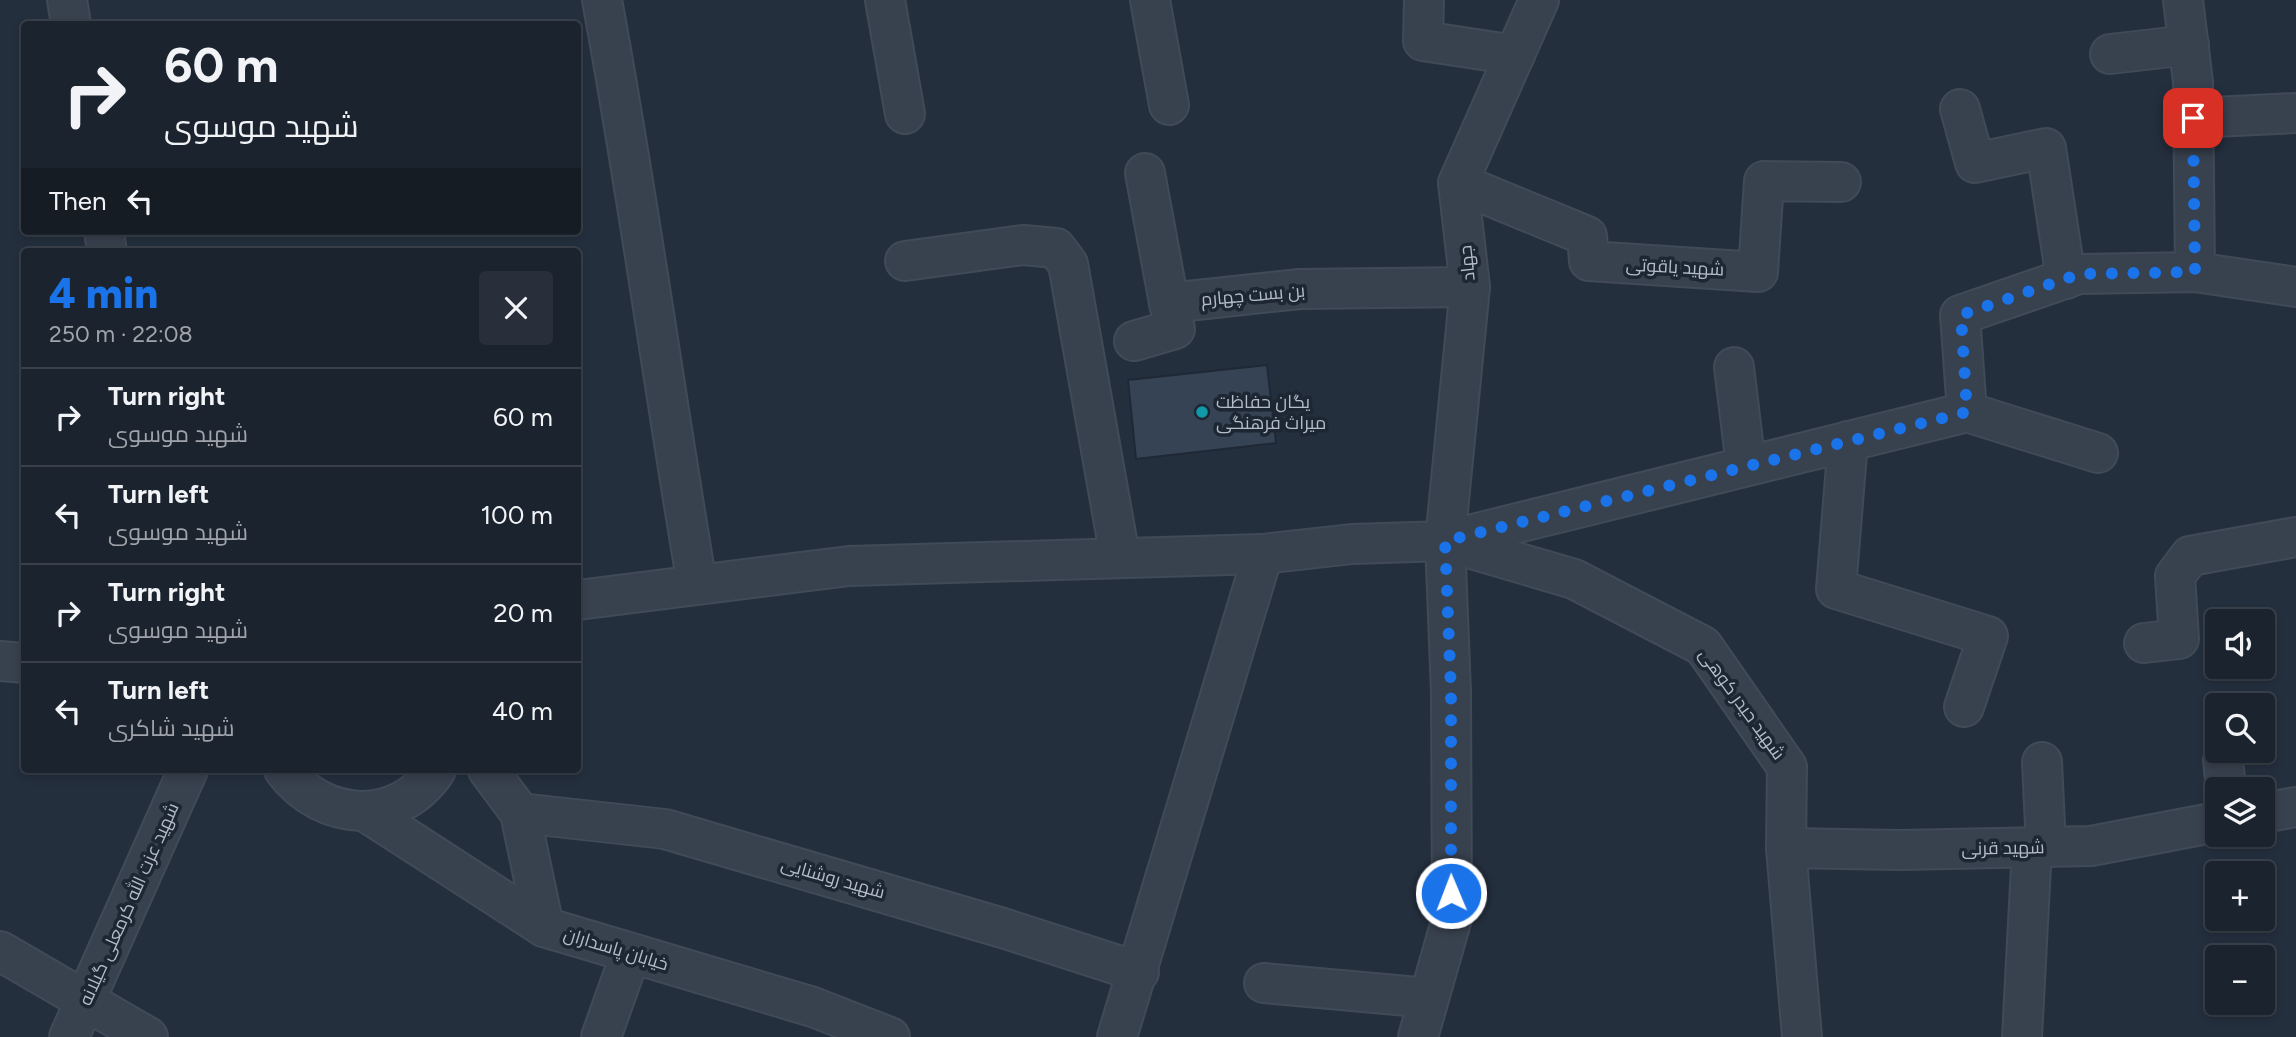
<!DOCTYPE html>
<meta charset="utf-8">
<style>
body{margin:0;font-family:Figtree,Cairo,sans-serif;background:#282f3a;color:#f1f3f6;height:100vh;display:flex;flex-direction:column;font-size:26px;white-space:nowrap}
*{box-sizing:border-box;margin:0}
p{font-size:23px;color:#a0a4aa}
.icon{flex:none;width:38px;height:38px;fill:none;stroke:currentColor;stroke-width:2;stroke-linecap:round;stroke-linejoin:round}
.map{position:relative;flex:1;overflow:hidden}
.drawer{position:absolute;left:21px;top:248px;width:560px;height:525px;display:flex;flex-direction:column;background:#1b232e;border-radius:7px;box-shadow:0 4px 10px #0003,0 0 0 2px #39404a}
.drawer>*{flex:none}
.top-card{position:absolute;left:21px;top:21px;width:560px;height:214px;border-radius:7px;box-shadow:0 4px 10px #0003,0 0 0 2px #39404a;background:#1b232e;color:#f1f3f6;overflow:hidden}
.tools{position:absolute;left:2205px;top:609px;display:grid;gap:14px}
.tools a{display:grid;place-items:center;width:70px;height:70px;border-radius:7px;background:#1b232e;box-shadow:0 4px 10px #0003,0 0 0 2px #39404a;font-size:35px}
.pin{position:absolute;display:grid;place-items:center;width:60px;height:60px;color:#fff;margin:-30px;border-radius:14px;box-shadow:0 4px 10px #0006}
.me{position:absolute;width:77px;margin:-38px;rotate:359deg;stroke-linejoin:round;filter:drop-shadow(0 0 5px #0008)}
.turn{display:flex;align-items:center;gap:24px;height:147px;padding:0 28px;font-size:32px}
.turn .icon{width:91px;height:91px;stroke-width:2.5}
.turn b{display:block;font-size:49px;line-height:60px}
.then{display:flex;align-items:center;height:66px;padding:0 28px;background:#0003;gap:14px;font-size:26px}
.round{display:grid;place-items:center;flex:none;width:74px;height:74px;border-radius:7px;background:#282f3a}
.overview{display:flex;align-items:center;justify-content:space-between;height:119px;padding:0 28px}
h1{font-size:42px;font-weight:800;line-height:52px;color:#1a73e8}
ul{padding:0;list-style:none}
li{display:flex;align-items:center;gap:21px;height:98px;padding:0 28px;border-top:2px solid #39404a}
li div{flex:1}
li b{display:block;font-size:26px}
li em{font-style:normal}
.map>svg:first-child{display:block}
</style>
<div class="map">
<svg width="2296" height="1037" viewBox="0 0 2296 1037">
<rect width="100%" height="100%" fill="#242f3e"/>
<path fill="#364354" stroke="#1f2835" stroke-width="2" d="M1267 365 1276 443 1136 459 1128 380Z"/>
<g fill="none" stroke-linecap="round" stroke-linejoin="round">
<g stroke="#414a57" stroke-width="42">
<g id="minor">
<path d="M67 0 71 24"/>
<path d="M602 0C638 194 664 390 697 584"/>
<path d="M885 0 905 114"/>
<path d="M1150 0 1169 105"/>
<path d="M1424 0 1423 41 1515 55"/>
<path d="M2183 0 2193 82 2195 272"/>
<path d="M2110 54 2189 45"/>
<path d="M1960 109 1975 163 2046 148 2066 279"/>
<path d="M2193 118 2296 113"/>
<path d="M1145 173 1169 303 1300 289 1470 287"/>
<path d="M1458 183 1587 236 1589 261 1758 272 1764 181 1841 182"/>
<path d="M104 231 107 252"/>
<path d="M905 261 1023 245 1056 248 1068 264 1120 557"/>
<path d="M1134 341 1175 329 1169 303"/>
<path d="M1734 367 1746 466"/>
<path d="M1967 412 2098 453"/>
<path d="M1848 441 1836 589 1988 636 1964 707"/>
<path d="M1445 541 1574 579 1703 646 1787 767 1786 848 1802 1037"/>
<path d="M578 600 849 566 1263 554"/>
<path d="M2144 643 2179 639 2175 576 2190 556 2296 537"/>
<path d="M0 661 24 663"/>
<path d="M2223 760 2226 789"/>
<path d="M2042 762 2046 847"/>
<path d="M284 770C323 822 398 827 436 770"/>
<path d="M488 770 520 813 544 927"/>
<path d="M366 812 544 927 813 1007 890 1037"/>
<path d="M520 813 665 829 1006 929 1139 972"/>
<path d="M2263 813 2296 807"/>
<path d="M1786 848 1900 850 2091 846 2217 822"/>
<path d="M0 951 148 1037"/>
<path d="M1264 983 1429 998"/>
<path d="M69 1037 188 770"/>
<path d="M601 1037 631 953"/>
<path d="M1117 1037 1263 554 1352 544 1445 541 1967 412 1960 315 2079 274 2195 272 2296 287"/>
<path d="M1418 1037 1452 918 1451 692 1445 541 1470 287 1458 183 1539 0"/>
<path d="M2022 1037 2032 847"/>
</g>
</g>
<use href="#minor" stroke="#38414e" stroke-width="38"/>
</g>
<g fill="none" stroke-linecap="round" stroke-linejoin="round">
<path stroke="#1a73e8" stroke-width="12" stroke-dasharray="0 21.6" d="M1451 893V692L1445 541 1967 412 1961 315 2079 274 2195 272 2193 118"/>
</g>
<circle fill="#0f9aa8" stroke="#1d2633" stroke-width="2.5" cx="1202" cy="412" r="7"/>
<g text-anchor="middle" stroke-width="7" stroke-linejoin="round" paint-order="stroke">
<g font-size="18" fill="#b4bcc9" stroke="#1d2633">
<text transform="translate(1467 263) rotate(-96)" y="6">جهاد</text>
<text transform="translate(1675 267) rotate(3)" y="6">شهید یاقوتی</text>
<text transform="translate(1253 295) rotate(-5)" y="6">بن بست چهارم</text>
<text transform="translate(1742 704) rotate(54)" y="6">شهید حیدر کوهی</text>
<text transform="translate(2003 848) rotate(-1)" y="6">شهید قرنی</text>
<text transform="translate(833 878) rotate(16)" y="6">شهید روشنایی</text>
<text transform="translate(129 904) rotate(-66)" y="6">شهید عزت الله کرمعلی گیلانه</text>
<text transform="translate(616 949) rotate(17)" y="6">خیابان پاسداران</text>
</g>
<g font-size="18" fill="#b4bcc9" stroke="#1d2633" text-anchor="start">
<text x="1216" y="408">یگان حفاظت<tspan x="1216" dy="21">میراث فرهنگی</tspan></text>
</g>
</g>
</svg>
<div class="tools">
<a><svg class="icon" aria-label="sound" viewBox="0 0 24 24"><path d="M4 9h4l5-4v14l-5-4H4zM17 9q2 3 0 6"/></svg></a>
<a><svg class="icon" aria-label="search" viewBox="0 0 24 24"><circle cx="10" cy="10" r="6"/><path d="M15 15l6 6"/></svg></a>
<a><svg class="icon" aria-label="layers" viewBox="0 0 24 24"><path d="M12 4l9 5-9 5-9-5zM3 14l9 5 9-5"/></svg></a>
<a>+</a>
<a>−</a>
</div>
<div class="pin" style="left:2193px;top:118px;background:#d93025"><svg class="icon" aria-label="arrive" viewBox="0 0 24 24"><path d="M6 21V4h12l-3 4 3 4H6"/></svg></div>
<svg class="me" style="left:1451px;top:893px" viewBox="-20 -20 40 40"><circle r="17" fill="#1a73e8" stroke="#fff" stroke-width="3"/><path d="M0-11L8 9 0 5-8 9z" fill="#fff"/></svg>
<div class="top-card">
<div class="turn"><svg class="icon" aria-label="right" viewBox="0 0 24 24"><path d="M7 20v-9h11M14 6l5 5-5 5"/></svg><div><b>60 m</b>شهید موسوی</div></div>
<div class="then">Then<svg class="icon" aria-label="left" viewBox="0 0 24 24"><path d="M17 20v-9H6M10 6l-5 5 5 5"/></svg></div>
</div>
<section class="drawer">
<div class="overview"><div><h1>4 min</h1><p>250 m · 22:08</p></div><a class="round"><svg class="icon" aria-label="close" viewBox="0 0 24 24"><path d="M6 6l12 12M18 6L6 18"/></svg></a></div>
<ul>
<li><svg class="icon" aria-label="right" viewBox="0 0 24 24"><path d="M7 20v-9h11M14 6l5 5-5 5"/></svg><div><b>Turn right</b><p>شهید موسوی</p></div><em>60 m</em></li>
<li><svg class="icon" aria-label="left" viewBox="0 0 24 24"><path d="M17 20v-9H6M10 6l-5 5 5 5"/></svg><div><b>Turn left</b><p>شهید موسوی</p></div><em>100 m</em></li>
<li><svg class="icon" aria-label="right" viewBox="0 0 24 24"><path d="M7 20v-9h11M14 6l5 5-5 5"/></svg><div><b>Turn right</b><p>شهید موسوی</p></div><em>20 m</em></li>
<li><svg class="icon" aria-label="left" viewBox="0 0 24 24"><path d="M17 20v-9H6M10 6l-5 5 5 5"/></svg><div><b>Turn left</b><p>شهید شاکری</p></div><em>40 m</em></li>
</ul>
</section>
</div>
